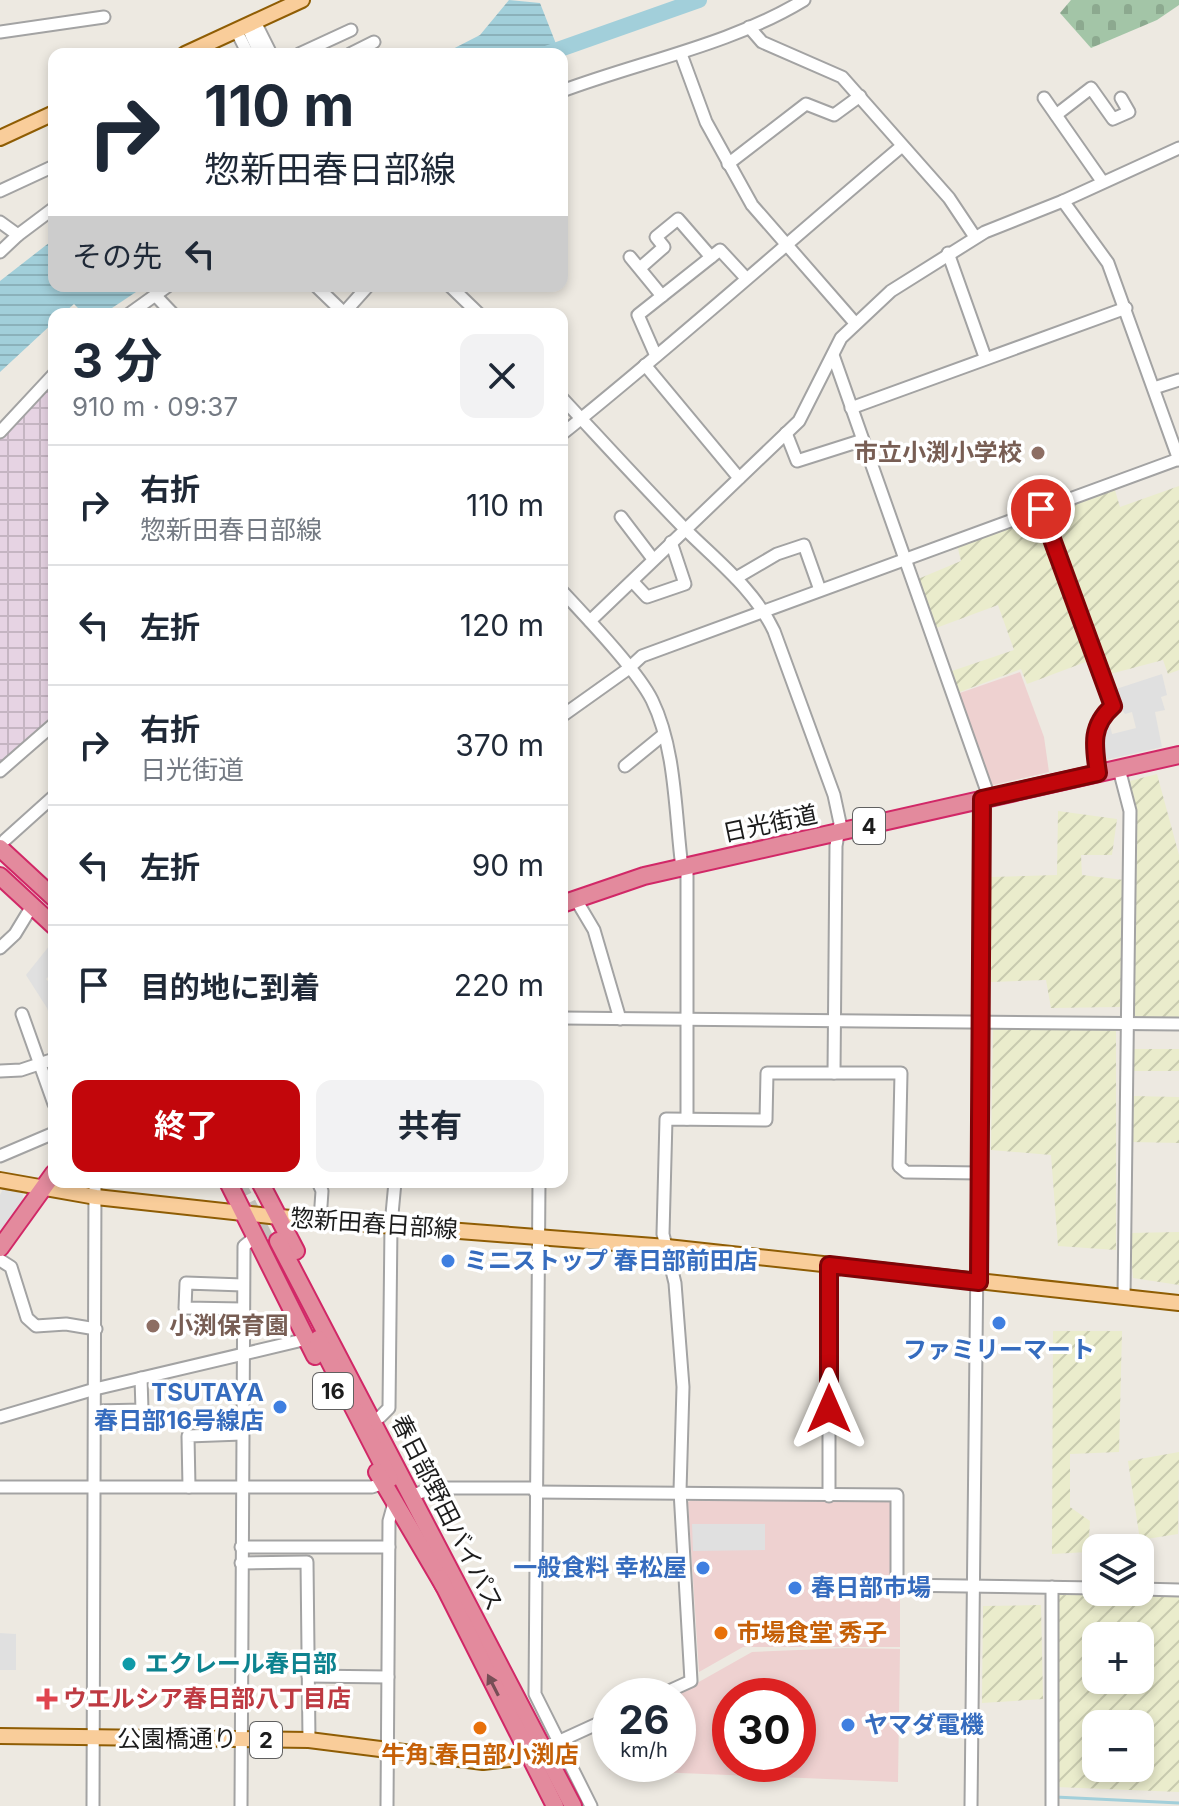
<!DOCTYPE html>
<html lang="ja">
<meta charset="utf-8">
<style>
body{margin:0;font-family:Inter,"Noto Sans JP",sans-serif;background:#f2f2f3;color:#1f2937;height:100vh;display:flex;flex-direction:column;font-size:30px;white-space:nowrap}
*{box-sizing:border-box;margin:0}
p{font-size:26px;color:#747a83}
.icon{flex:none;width:44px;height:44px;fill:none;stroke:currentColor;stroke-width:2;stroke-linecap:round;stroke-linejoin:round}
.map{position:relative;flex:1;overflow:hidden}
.drawer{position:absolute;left:48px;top:308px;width:520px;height:880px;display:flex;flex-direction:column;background:#fff;border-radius:16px;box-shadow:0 4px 12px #0003}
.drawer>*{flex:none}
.guide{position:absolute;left:48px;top:48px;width:520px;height:244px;border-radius:16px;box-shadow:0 4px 12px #0003;background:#fff;color:#1f2937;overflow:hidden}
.fabs{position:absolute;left:1082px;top:1534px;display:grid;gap:16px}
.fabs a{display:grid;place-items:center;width:72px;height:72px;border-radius:16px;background:#fff;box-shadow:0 4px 12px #0003;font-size:40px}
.speed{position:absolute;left:592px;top:1678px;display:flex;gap:16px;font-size:40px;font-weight:700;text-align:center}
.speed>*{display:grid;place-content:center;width:104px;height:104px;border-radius:50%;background:#fff;box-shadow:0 4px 12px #0003;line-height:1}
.speed small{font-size:20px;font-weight:400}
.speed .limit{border:12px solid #d22;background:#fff;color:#111}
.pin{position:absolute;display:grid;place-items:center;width:68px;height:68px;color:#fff;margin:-34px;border:4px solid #fff;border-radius:50%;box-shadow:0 2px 8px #0007}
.me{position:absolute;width:88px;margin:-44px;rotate:0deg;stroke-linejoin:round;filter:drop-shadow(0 0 6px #0008)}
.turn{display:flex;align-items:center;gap:28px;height:168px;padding:0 24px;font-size:36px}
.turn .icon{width:104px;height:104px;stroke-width:2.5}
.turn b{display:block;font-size:56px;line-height:68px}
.then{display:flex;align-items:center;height:76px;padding:0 24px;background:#0003;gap:16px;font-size:30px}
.round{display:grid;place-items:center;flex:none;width:84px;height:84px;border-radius:16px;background:#f2f2f3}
.head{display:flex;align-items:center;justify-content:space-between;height:136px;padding:0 24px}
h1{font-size:48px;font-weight:700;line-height:60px}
.primary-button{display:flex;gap:16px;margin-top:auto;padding:16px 24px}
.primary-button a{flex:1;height:92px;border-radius:16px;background:#c2060b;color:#fff;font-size:32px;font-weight:700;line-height:92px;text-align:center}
.primary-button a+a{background:#f2f2f3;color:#1f2937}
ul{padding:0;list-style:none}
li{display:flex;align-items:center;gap:24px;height:120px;padding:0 24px;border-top:2px solid #e0e1e3}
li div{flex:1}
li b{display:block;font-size:30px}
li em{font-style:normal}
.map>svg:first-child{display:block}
</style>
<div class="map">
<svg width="1179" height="1806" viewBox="0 0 1179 1806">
<defs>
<pattern id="industrial-grid" width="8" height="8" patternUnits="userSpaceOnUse" patternTransform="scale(2)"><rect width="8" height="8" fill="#e6d3e3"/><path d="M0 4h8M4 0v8" fill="none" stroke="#c5b5c2"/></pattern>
<pattern id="farmland-furrows" width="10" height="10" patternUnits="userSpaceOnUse" patternTransform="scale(2)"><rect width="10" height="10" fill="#eaeccc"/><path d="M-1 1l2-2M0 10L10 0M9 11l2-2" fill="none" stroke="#c8caaf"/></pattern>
<pattern id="cemetery-stones" width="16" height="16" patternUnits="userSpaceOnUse" patternTransform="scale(2)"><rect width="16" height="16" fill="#a3c5a7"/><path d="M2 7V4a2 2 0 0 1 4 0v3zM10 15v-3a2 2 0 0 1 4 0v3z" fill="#8ca98f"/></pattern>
<pattern id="water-rules" width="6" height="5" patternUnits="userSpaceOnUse" patternTransform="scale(2)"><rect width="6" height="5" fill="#a2cfda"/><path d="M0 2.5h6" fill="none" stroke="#8bb1ba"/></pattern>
</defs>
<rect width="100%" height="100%" fill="#ede9e1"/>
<g fill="#eed1d0" fill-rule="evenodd">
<path d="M1020 672 1044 737 1049 772 989 786 957 694Z"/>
<path d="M692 1500H892L893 1584 900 1594V1647H743L699 1672 688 1502Z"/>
<path d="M845 1648 900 1649 898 1782 609 1770 610 1754V1764H678V1696H674L752 1652ZM730 1696H798V1764H730Z"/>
</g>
<path fill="url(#industrial-grid)" d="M54 379V720L0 766V438Z"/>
<g fill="url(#farmland-furrows)" fill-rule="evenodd">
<path d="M1179 486V670L1168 674 1163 660 1110 674 1052 510 1114 487 1120 507Z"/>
<path d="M1035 511 1091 660 1027 684 1021 669 957 693 949 672 1014 650 998 605 936 628 918 579 961 561 956 540Z"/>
<path d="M1157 774 1179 855V1019L1137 1018 1133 1014 1135 814 1130 781Z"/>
<path d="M1058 811 1117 819 1112 855H1081L1082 875 1124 880 1120 1007 1051 1008 1046 980 991 982V877L1057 875Z"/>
<path d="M993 1027 1116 1028V1250L1058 1246 1051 1155 991 1150Z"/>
<path d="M1134 1049H1179V1071H1133Z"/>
<path d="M1132 1096 1179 1097V1143L1131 1142Z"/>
<path d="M1179 1232V1285L1133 1278 1129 1233Z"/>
<path d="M1053 1331H1122L1119 1452 1070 1454V1507L1090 1521 1088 1552 1052 1554Z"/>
<path d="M1179 1452 1178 1534 1140 1540 1128 1461Z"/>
<path d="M1056 1586 1096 1592 1179 1589V1792L1056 1787ZM1096 1636H1140V1680H1096ZM1096 1724H1140V1768H1096Z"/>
<path d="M1041 1605 1043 1699 982 1703 983 1606Z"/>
</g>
<path fill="url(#cemetery-stones)" d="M1071 0H1179V5L1157 20 1091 48 1060 13Z"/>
<g fill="#e0e0e0">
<path d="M1162 674 1167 695 1161 697 1165 710 1155 712 1162 747 1101 761 1098 738 1103 727 1110 725 1112 734 1136 728 1132 712 1125 714 1121 708 1116 689Z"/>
<path d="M54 940V971L46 979 54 988V1029L47 1008 26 975Z"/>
<path d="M6 1183 22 1185 23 1199 0 1234V1195Z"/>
<path d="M692 1524H765V1550L693 1551Z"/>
<path d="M0 1633 16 1634V1670H0Z"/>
</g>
<g fill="url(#water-rules)">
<path d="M509 0 540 3 560 54H443L480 35Z"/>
<path d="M54 239V286H145L103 314H84L74 304 63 314H54V322L0 372V281Z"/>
</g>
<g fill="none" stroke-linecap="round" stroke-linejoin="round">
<path stroke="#a2cfda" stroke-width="3" d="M1055 1797 1179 1803"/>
<path stroke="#a2cfda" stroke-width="16" d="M546 54 699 0"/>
<path stroke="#c3c0ba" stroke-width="16" stroke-dasharray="16 8" stroke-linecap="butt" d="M237 1182 269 1245"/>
<g stroke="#a3a3a3" stroke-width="15">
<g id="minor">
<path d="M255 22 271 54"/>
<path d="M247 26 260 54"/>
<path d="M749 27 762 42 842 77 949 198 975 237"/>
<path d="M236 30 248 54"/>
<path d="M0 32 104 17"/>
<path d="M299 54 351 30"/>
<path d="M350 54 374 42"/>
<path d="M681 54 706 122 752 205 855 323"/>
<path d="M562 91C642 61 730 45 804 0"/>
<path d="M1044 98 1102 181"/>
<path d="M1056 115 1091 88 1113 119 1129 112 1121 98"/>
<path d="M728 164 806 104 834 115 860 96"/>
<path d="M0 191 54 166"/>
<path d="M1063 201 1108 263 1179 460"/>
<path d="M0 222 18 235 54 208"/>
<path d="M0 252 18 235"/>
<path d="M948 253 985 357"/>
<path d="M630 257 662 296"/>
<path d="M640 268 664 247 656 237 678 219 711 257"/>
<path d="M316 286 344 313"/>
<path d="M450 286 479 314"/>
<path d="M155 295 173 314"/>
<path d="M129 314 168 286"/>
<path d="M343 314 368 286"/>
<path d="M833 355 989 797"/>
<path d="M656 356 638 315 720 250 745 277"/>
<path d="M645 365 739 478"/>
<path d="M1154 388 1179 380"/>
<path d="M562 398C603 442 643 486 685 529 718 562 754 589 774 631L834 795 840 823 836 846 834 1073"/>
<path d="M851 408 1126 308"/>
<path d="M0 432 54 374"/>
<path d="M786 433 797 461 863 440"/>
<path d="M562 434C678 341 788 242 902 146"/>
<path d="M1041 509 1113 706C1090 726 1094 746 1098 773"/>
<path d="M621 517 653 559"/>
<path d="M736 578 777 554 804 545 820 590"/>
<path d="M633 582 647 597 685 584 671 542"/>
<path d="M562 591C586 617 637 670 652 700 676 749 675 814 682 868"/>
<path d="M590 621 799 421 841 338 891 291 985 232 1063 201 1179 148"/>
<path d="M562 716 628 669 642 656 1179 459"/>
<path d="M625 766 663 735"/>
<path d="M1119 769 1130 811 1124 1297"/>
<path d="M0 771 54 724"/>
<path d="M5 840 54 796"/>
<path d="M575 898 594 930 620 1019"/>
<path d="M0 948 15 934 32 906"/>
<path d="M22 1014 54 1104"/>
<path d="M562 1018 1179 1024"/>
<path d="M0 1071 21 1070 54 1059"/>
<path d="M687 1119V866"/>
<path d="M0 1156 54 1133"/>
<path d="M318 1182 322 1191 320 1220"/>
<path d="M539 1182 535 1694 591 1806"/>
<path d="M0 1260 11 1267 27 1318 36 1326 66 1324 96 1329"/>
<path d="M243 1309 185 1308 186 1283 243 1285"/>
<path d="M95 1411 142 1410 141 1378"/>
<path d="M0 1417 95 1389 307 1339"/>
<path d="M380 1417 389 1408 391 1225 395 1182"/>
<path d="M0 1487H372L384 1483"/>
<path d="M189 1487 188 1436 242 1434"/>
<path d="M535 1492 897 1495V1585L1096 1588"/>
<path d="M411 1496 432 1488H535"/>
<path d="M829 1496V1265"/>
<path d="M241 1547H389"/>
<path d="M241 1563 307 1562 309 1740"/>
<path d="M1140 1589 1179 1590"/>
<path d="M308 1676 388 1677"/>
<path d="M658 1696 691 1681 680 1491 683 1387 675 1283 663 1234 666 1119 766 1120 767 1073H901L899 1166 906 1172 980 1173"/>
<path d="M551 1745 610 1718"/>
<path d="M93 1806 95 1182"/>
<path d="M241 1806 244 1246 255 1237"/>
<path d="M387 1806 389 1521 394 1503"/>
<path d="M971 1806 982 799"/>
<path d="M1052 1806V1587"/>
</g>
</g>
<g stroke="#8f5d04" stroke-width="18">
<g id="major">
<path d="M185 54 302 0"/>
<path d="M0 138 54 113"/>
<path d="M0 1180 96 1197 279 1217 667 1247 1179 1303"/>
<path d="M0 1736 309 1740 483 1762 509 1759 536 1751"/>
</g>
</g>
<g stroke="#d12867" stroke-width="20">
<g id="highway">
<path d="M0 848 54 898"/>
<path d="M0 876 54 926"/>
<path d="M562 904 644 876 1179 755"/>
<path d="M228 1182 315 1356"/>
<path d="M260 1182 296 1251"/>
<path d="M278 1241 573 1806"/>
<path d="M0 1248 54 1173"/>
<path d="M318 1339 390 1479"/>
<path d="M377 1472 444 1586"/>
<path d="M440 1578 555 1806"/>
</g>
</g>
<use href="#minor" stroke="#fff" stroke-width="11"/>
<use href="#major" stroke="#f9cd9a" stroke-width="14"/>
<use href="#highway" stroke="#e38a9d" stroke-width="16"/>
</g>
<defs><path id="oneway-solid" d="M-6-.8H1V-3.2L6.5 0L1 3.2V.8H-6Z" transform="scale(2)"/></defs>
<use fill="#764e56" href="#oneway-solid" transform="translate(493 1685) rotate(-117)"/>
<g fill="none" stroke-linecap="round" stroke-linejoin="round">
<g stroke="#7e0407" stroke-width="20">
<path id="route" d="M829 1409V1265L979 1282 982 799 1098 773C1094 746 1090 726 1113 706L1041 509"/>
</g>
<use href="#route" stroke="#c2060b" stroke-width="14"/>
</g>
<g fill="#8d6e63" stroke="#fff" stroke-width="3">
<circle cx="1038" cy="453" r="8"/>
<circle cx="153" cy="1326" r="8"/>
</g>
<g fill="#3f7fe0" stroke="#fff" stroke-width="3">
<circle cx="448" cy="1261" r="8"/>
<circle cx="999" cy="1323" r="8"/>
<circle cx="280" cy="1407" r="8"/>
<circle cx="703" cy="1568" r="8"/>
<circle cx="795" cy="1588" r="8"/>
<circle cx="848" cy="1725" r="8"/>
</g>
<g fill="#e8710a" stroke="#fff" stroke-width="3">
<circle cx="721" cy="1633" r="8"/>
<circle cx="480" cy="1728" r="8"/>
</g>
<circle fill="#0f9aa8" stroke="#fff" stroke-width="3" cx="129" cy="1664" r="8"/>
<path fill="#e0444e" stroke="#fff" stroke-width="3" d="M43 1687h8v8h8v8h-8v8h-8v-8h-8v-8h8z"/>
<g text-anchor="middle" stroke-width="7" stroke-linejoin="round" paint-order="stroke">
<g fill="#fff" stroke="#606060" stroke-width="2">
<rect x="853" y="808" width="32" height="36" rx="6"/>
<rect x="313" y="1373" width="40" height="36" rx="6"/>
<rect x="250" y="1722" width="32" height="36" rx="6"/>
</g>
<g font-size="22" font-weight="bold" fill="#1c1c1c">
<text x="869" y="834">4</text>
<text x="333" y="1399">16</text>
<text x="266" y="1748">2</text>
</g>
<g font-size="24" font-weight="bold" fill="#785e54" stroke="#fff" text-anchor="end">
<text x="1022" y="461">市立小渕小学校</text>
<text x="169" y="1334" text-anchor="start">小渕保育園</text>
</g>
<g font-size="24" fill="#1c1c1c" stroke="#fff">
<text transform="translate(770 824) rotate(-12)" y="8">日光街道</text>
<text transform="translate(374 1224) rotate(4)" y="8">惣新田春日部線</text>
<text transform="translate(447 1513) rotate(63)" y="8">春日部野田バイパス</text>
<text x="177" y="1747">公園橋通り</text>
</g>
<g font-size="24" font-weight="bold" fill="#366cbe" stroke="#fff" text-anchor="start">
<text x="464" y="1269">ミニストップ 春日部前田店</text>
<text x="999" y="1358" text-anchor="middle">ファミリーマート</text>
<text x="264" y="1401" text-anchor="end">TSUTAYA<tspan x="264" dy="28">春日部16号線店</tspan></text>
<text x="687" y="1576" text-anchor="end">一般食料 幸松屋</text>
<text x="811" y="1596">春日部市場</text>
<text x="864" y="1733">ヤマダ電機</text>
</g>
<g font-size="24" font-weight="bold" fill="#c56008" stroke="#fff" text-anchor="start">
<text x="737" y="1641">市場食堂 秀子</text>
<text x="480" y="1763" text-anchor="middle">牛角 春日部小渕店</text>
</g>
<g font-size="24" font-weight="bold" fill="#0d838f" stroke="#fff" text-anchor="start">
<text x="145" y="1672">エクレール春日部</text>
</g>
<g font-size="24" font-weight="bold" fill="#be3a42" stroke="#fff" text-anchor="start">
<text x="63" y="1707">ウエルシア春日部八丁目店</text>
</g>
</g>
</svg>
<div class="fabs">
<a><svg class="icon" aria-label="layers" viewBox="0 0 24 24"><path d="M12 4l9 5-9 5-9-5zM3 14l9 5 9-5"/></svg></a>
<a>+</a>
<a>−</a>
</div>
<div class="speed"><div>26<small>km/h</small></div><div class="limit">30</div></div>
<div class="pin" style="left:1041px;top:509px;background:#d93025"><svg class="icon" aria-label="arrive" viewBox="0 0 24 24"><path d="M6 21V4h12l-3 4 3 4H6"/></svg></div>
<svg class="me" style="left:829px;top:1409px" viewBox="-20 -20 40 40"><path d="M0-17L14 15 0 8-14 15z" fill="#c2060b" stroke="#fff" stroke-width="4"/></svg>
<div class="guide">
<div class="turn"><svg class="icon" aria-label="right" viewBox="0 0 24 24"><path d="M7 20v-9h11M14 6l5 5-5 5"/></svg><div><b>110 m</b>惣新田春日部線</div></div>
<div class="then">その先<svg class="icon" aria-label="left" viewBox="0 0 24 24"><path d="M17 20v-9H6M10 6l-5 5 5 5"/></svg></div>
</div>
<section class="drawer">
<div class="head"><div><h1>3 分</h1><p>910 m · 09:37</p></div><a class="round"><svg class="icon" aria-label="close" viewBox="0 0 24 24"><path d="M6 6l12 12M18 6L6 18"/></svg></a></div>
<ul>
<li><svg class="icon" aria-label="right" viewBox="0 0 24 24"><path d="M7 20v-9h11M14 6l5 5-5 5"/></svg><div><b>右折</b><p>惣新田春日部線</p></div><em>110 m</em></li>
<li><svg class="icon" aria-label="left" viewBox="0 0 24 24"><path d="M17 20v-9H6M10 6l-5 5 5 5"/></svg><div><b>左折</b></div><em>120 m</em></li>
<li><svg class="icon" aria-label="right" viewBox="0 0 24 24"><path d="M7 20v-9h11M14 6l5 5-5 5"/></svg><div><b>右折</b><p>日光街道</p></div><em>370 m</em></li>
<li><svg class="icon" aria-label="left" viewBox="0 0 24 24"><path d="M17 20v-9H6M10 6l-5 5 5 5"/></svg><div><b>左折</b></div><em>90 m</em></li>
<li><svg class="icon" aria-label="arrive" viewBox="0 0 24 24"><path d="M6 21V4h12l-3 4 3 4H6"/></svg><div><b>目的地に到着</b></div><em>220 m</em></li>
</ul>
<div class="primary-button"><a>終了</a><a>共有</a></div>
</section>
</div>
